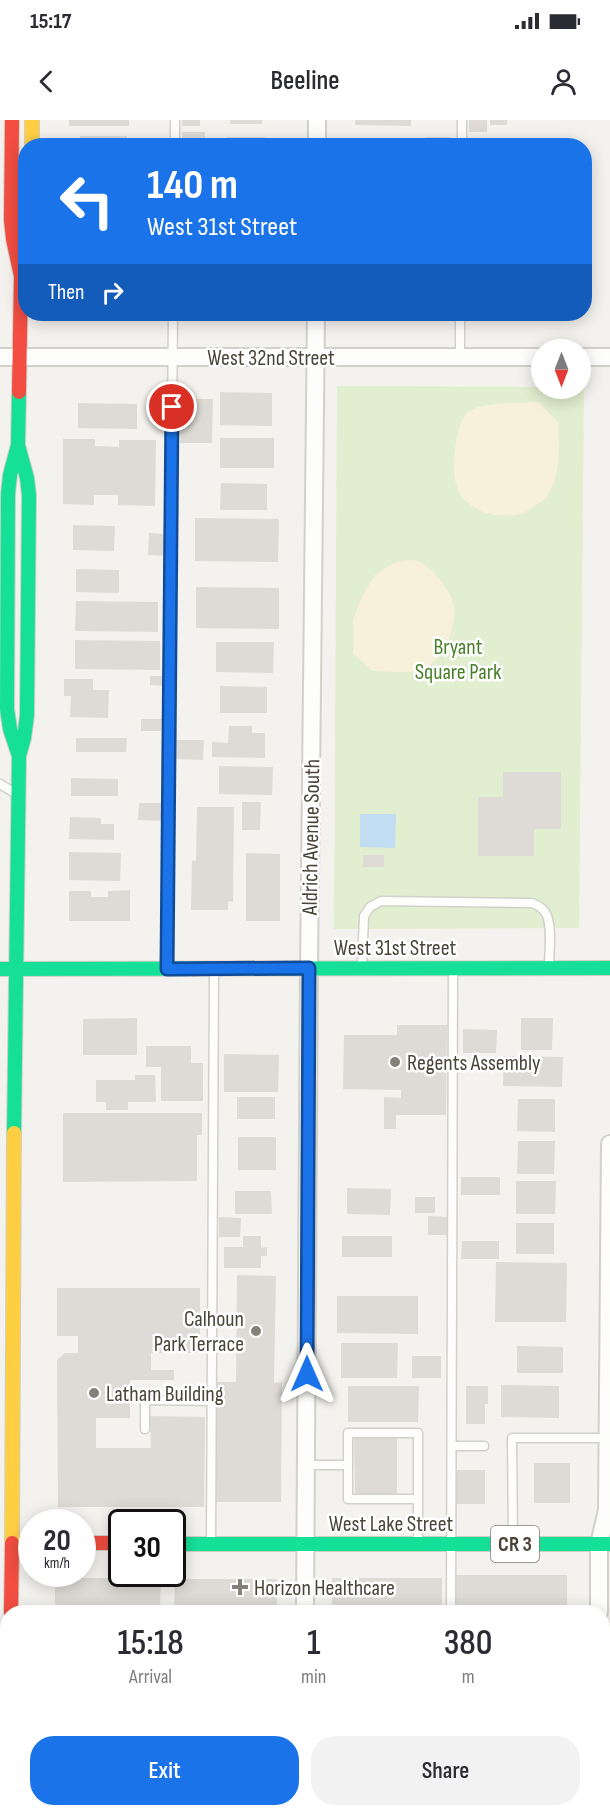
<!DOCTYPE html>
<style>
body{margin:0;font-family:"Sofia Sans Condensed",sans-serif;background:#f2f2f3;color:#2b2b33;height:100vh;display:flex;flex-direction:column;font-size:22px;white-space:nowrap}
*{box-sizing:border-box;margin:0}
p{font-size:20px;color:#7c7c81}
.icon{flex:none;width:33px;height:33px;fill:none;stroke:currentColor;stroke-width:2;stroke-linecap:round;stroke-linejoin:round}
.map{position:relative;flex:1;overflow:hidden}
.sheet{position:absolute;left:0px;top:1485px;width:610px;height:212px;display:flex;flex-direction:column;background:#fff;border-radius:24px 24px 0 0;box-shadow:0 3px 15px #0003}
.sheet>*{flex:none}
.guide{position:absolute;left:18px;top:18px;width:574px;height:183px;border-radius:24px;box-shadow:0 3px 15px #0003;background:#1a73e8;color:#fff;overflow:hidden}
.needle{width:39px;rotate:180deg}
.buttons{position:absolute;left:531px;top:219px;display:grid;gap:12px}
.buttons a{display:grid;place-items:center;width:60px;height:60px;border-radius:50%;background:#fff;box-shadow:0 3px 15px #0003;font-size:30px}
.speed{position:absolute;left:18px;top:1389px;display:flex;gap:12px;font-size:30px;font-weight:700;text-align:center}
.speed>*{display:grid;place-content:center;width:78px;height:78px;border-radius:50%;background:#fff;box-shadow:0 3px 15px #0003;line-height:1}
.speed small{font-size:15px;font-weight:400}
.speed .limit{border:3px solid #111;border-radius:9px;background:#fff;color:#111}
.pin{position:absolute;display:grid;place-items:center;width:51px;height:51px;color:#fff;margin:-26px;border:3px solid #fff;border-radius:50%;box-shadow:0 2px 6px #0007}
.me{position:absolute;width:66px;margin:-33px;rotate:0deg;stroke-linejoin:round;filter:drop-shadow(0 0 4px #0008)}
.turn{display:flex;align-items:center;gap:21px;height:126px;padding:0 30px;font-size:27px}
.turn .icon{width:78px;height:78px;stroke-width:2.5}
.turn b{display:block;font-size:42px;line-height:51px}
.then{display:flex;align-items:center;height:57px;padding:0 30px;background:#0003;gap:12px;font-size:22px}
.eta{display:flex;justify-content:space-evenly;align-items:center;height:102px;text-align:center}
.eta b{font-size:36px;font-weight:600;line-height:42px}
.primary-button{display:flex;gap:12px;margin-top:auto;padding:12px 30px}
.primary-button a{flex:1;height:69px;border-radius:24px;background:#1a73e8;color:#fff;font-size:24px;font-weight:600;line-height:69px;text-align:center}
.primary-button a+a{background:#f2f2f3;color:#2b2b33}
.status{display:flex;justify-content:space-between;align-items:center;height:42px;padding:0 30px;background:#fff;direction:ltr}
.status svg{height:16px;fill:currentColor}
header{display:flex;justify-content:space-between;align-items:center;height:78px;padding:0 30px;background:#fff;font-size:27px;font-weight:600}
.map>svg:first-child{display:block}
</style>
<div class="status"><b>15:17</b><svg viewBox="0 0 49 12"><path d="M0 12V9h3v3zM5 12V6h3v6zM10 12V3h3v9zM15 12V0h3v12zM26 1h20v11H26zM47 4h2v5h-2z"/></svg></div>
<header><svg class="icon" aria-label="back" viewBox="0 0 24 24"><path d="M15 5l-7 7 7 7"/></svg>Beeline<svg class="icon" aria-label="person" viewBox="0 0 24 24"><circle cx="12" cy="8" r="4"/><path d="M4 21q1-7 8-7t8 7"/></svg></header>
<div class="map">
<svg width="610" height="1696" viewBox="0 0 610 1696">
<rect width="100%" height="100%" fill="#f4f2ee"/>
<path fill="#e1eecf" d="M337 266 541 267 542 268H580L581 267H584L579 808 334 809Z"/>
<g fill="#f7f0da">
<path d="M539 282 559 303C559 327 561 353 548 375 546 380 539 383 535 386 531 388 527 392 523 393 499 401 466 392 457 367 452 353 454 336 456 322 458 312 461 295 471 290 487 282 521 283 539 282Z"/>
<path d="M405 440C409 440 415 440 418 441 432 447 453 472 454 487 457 510 442 545 418 551 407 554 384 551 372 551L353 533V499L363 474 375 455 393 443Z"/>
</g>
<path fill="#c0ddf1" d="M360 694H396L395 728 360 727Z"/>
<g fill="#dedbd6">
<rect x="69" y="0" width="60" height="6"/>
<rect x="182" y="0" width="18" height="6"/>
<rect x="230" y="0" width="32" height="4"/>
<path d="M355 0H411V6L355 5Z"/>
<rect x="469" y="0" width="18" height="12"/>
<rect x="490" y="0" width="17" height="5"/>
<rect x="182" y="12" width="23" height="14"/>
<rect x="80" y="16" width="47" height="10"/>
<rect x="227" y="17" width="38" height="9"/>
<path d="M425 17H450V26H424Z"/>
<path d="M356 22 396 23V26H356Z"/>
<rect x="540" y="23" width="25" height="3"/>
<rect x="236" y="194" width="32" height="4"/>
<rect x="468" y="194" width="34" height="4"/>
<path d="M220 272 272 273V306L220 305Z"/>
<path d="M181 279H213L212 323H180Z"/>
<path d="M78 283 137 284V309L78 308Z"/>
<rect x="220" y="318" width="54" height="30"/>
<path d="M63 319H95V326L119 327V320H156L155 386 118 385V375H94V385L63 384Z"/>
<path d="M221 363 267 364V390H220Z"/>
<path d="M195 398 279 399 278 442 195 441Z"/>
<path d="M73 405 115 406 114 431 73 430Z"/>
<path d="M149 413 168 414 167 436 148 435Z"/>
<path d="M76 449 119 450V473L76 472Z"/>
<path d="M196 467 279 468V509L196 508Z"/>
<path d="M76 481 158 482V512L75 511Z"/>
<path d="M75 520 160 521V550L75 549Z"/>
<path d="M216 522H274L273 553 216 552Z"/>
<path d="M150 556H165V566L150 565Z"/>
<path d="M64 559H93V570H109L108 598 70 597 71 576H64Z"/>
<path d="M220 566 267 567V593H220Z"/>
<path d="M141 599H162L161 611H141Z"/>
<path d="M229 606H252V613H265V638L212 637V622L228 623Z"/>
<path d="M76 618H127L126 632H76Z"/>
<path d="M176 620H204L203 640 175 639Z"/>
<path d="M219 646 273 647 272 675 219 674Z"/>
<path d="M503 652H561V709H534V736H478V677H503Z"/>
<path d="M71 658 118 659V676H71Z"/>
<path d="M242 682H261L260 710H242Z"/>
<path d="M139 683H163V701L138 700Z"/>
<path d="M197 687H234L233 782 228 781V790H191L192 741H196Z"/>
<path d="M70 697 101 698V704H114V720L69 719Z"/>
<path d="M69 732 121 733 120 761 69 760Z"/>
<path d="M246 733 280 734V801H246Z"/>
<rect x="363" y="735" width="21" height="12"/>
<path d="M130 770V801H69V771H91V777H108V771Z"/>
<path d="M137 898V935H83V899Z"/>
<path d="M521 898H553L552 930H521Z"/>
<path d="M397 905H447L446 995H396V1009H384V977L401 978V970L343 969 344 915H397Z"/>
<path d="M463 909 497 910 496 933H463Z"/>
<path d="M146 926H191V943H203V981H161V947H146Z"/>
<path d="M224 934 279 935 278 972H224Z"/>
<path d="M504 936 563 937 562 967 503 966Z"/>
<path d="M135 955H155L156 982H128V990H106V982H96V960H135Z"/>
<rect x="237" y="977" width="38" height="22"/>
<path d="M518 979H555V1012L517 1011Z"/>
<path d="M63 993H202V1015H197V1061L63 1062Z"/>
<rect x="238" y="1017" width="38" height="33"/>
<path d="M518 1021H555L554 1054H517Z"/>
<rect x="461" y="1057" width="39" height="18"/>
<path d="M516 1061H556L555 1094H516Z"/>
<path d="M347 1068 391 1069 390 1095 347 1094Z"/>
<path d="M235 1071H271L272 1094H235Z"/>
<rect x="415" y="1077" width="20" height="16"/>
<path d="M428 1096 450 1097 449 1115H428Z"/>
<path d="M219 1097 241 1098 240 1117H219Z"/>
<rect x="516" y="1103" width="38" height="31"/>
<path d="M243 1116H261V1128L267 1127V1136H261V1148H224V1127H243Z"/>
<rect x="342" y="1116" width="50" height="21"/>
<path d="M462 1121H499V1139H461Z"/>
<path d="M496 1142 567 1143 566 1202H495Z"/>
<path d="M237 1155 276 1156 274 1263 282 1262 281 1382H216V1262H236Z"/>
<path d="M57 1168H200V1233H151V1250H174V1260H130V1298H96V1328H151L150 1296 205 1297 204 1387H58L57 1240 65 1233H78V1216H57Z"/>
<path d="M337 1176H418V1214L337 1213Z"/>
<path d="M341 1223H398L397 1258H341Z"/>
<path d="M517 1226 563 1227V1253H517Z"/>
<rect x="412" y="1236" width="29" height="22"/>
<path d="M501 1265 559 1266V1298L501 1297Z"/>
<path d="M348 1266H419L418 1302H348Z"/>
<path d="M466 1266H488V1284H485V1304H466Z"/>
<path d="M354 1316H397V1374H355Z"/>
<rect x="534" y="1343" width="36" height="40"/>
<rect x="456" y="1350" width="29" height="34"/>
<rect x="454" y="1455" width="113" height="37"/>
<path d="M62 1458H161L160 1492H55V1463Z"/>
<rect x="332" y="1458" width="110" height="34"/>
<path d="M175 1459H277V1492H174Z"/>
<rect x="56" y="1689" width="104" height="7"/>
<path d="M189 1689H215V1691L210 1696H196Z"/>
<rect x="334" y="1689" width="110" height="7"/>
<rect x="480" y="1689" width="83" height="7"/>
</g>
<g fill="none" stroke-linecap="round" stroke-linejoin="round">
<g stroke="#d2d0cb" stroke-width="11">
<g id="lane">
<path d="M175 26V0"/>
<path d="M462 26V0"/>
<path d="M460 237V194"/>
<path d="M0 664 15 673"/>
<path d="M362 845 364 796 370 787 381 781 532 783C537 785 542 787 545 792 553 803 549 833 549 847"/>
<path d="M167 847 173 194"/>
<path d="M145 1309V1280L211 1281"/>
<path d="M452 1326H484"/>
<path d="M307 1345H348"/>
<path d="M211 1421 214 852"/>
<path d="M418 1421V1313H348V1379H418"/>
<path d="M513 1421 512 1318H607"/>
<path d="M451 1492 453 851"/>
<path d="M603 1538H610"/>
<path d="M451 1689V1696"/>
</g>
</g>
<g stroke="#d2d0cb" stroke-width="20">
<g id="street">
<path d="M317 26V0"/>
<path d="M0 237H542"/>
<path d="M580 237H610"/>
<path d="M305 1492 309 848 316 194"/>
<path d="M599 1492V1424L607 1390 610 1024"/>
<path d="M301 1696V1689"/>
<path d="M597 1696V1689"/>
</g>
</g>
<g stroke="#d3cfc5" stroke-width="16">
<g id="fast">
<path d="M19 636 10 609 7 589 8 374 10 355 18 325 19 272"/>
<path d="M0 849 610 848"/>
<path d="M14 1013 19 636 24 618 27 595 29 375 27 358 18 325"/>
<path d="M172 1424H610"/>
<path d="M6 1696 8 1640"/>
</g>
</g>
<g stroke="#d3cfc5" stroke-width="16">
<g id="slow">
<path d="M32 0V26"/>
<path d="M12 1423 14 1013"/>
</g>
</g>
<g stroke="#d3cfc5" stroke-width="16">
<g id="jam">
<path d="M12 0 11 100 13 119 21 156 19 272"/>
<path d="M82 1423H122"/>
<path d="M11 1492 12 1423"/>
</g>
</g>
<use href="#lane" stroke="#fdfdfc" stroke-width="8"/>
<use href="#street" stroke="#fdfdfc" stroke-width="16"/>
<use href="#fast" stroke="#16e098" stroke-width="14"/>
<use href="#slow" stroke="#ffcf43" stroke-width="14"/>
<use href="#jam" stroke="#f24e42" stroke-width="14"/>
</g>
<g fill="none" stroke-linecap="round" stroke-linejoin="round">
<g stroke="#114b97" stroke-width="15">
<path id="route" d="M172 287 167 849 309 848 307 1254"/>
</g>
<use href="#route" stroke="#1a73e8" stroke-width="10"/>
</g>
<g fill="#868178" stroke="#fff" stroke-width="2">
<circle cx="395" cy="942" r="6"/>
<circle cx="256" cy="1211" r="6"/>
<circle cx="94" cy="1273" r="6"/>
<path d="M237 1458h6v6h6v6h-6v6h-6v-6h-6v-6h6z"/>
</g>
<g text-anchor="middle" stroke-width="5" stroke-linejoin="round" paint-order="stroke">
<rect fill="#fff" stroke="#817c74" stroke-width="1.5" x="491" y="1406" width="48" height="36" rx="4.5"/>
<g font-size="21" font-weight="bold" fill="#4b4439">
<text x="515" y="1431">CR 3</text>
</g>
<g font-size="22" fill="#4b4439" stroke="#fff">
<text x="271" y="245">West 32nd Street</text>
<text transform="translate(310 717) rotate(-89)" y="8">Aldrich Avenue South</text>
<text x="395" y="835">West 31st Street</text>
<text x="391" y="1411">West Lake Street</text>
</g>
<g font-size="22" fill="#4a7f2a" stroke="#fff">
<text x="458" y="534">Bryant<tspan x="458" dy="25">Square Park</tspan></text>
</g>
<g font-size="22" fill="#4b4439" stroke="#fff" text-anchor="start">
<text x="407" y="950">Regents Assembly</text>
<text x="244" y="1206" text-anchor="end">Calhoun<tspan x="244" dy="25">Park Terrace</tspan></text>
<text x="106" y="1281">Latham Building</text>
<text x="254" y="1475">Horizon Healthcare</text>
</g>
</g>
</svg>
<div class="buttons">
<a><svg class="needle" viewBox="-14 -14 28 28"><path d="M0-13l5 13h-10z" fill="#e53935"/><path d="M0 13l5-13h-10z" fill="#7c7c81"/></svg></a>
</div>
<div class="speed"><div>20<small>km/h</small></div><div class="limit">30</div></div>
<div class="pin" style="left:172px;top:287px;background:#d93025"><svg class="icon" aria-label="arrive" viewBox="0 0 24 24"><path d="M6 21V4h12l-3 4 3 4H6"/></svg></div>
<svg class="me" style="left:307px;top:1254px" viewBox="-20 -20 40 40"><path d="M0-17L14 15 0 8-14 15z" fill="#1a73e8" stroke="#fff" stroke-width="4"/></svg>
<div class="guide">
<div class="turn"><svg class="icon" aria-label="left" viewBox="0 0 24 24"><path d="M17 20v-9H6M10 6l-5 5 5 5"/></svg><div><b>140 m</b>West 31st Street</div></div>
<div class="then">Then<svg class="icon" aria-label="right" viewBox="0 0 24 24"><path d="M7 20v-9h11M14 6l5 5-5 5"/></svg></div>
</div>
<section class="sheet">
<div class="eta">
<div><b>15:18</b><p>Arrival</p></div>
<div><b>1</b><p>min</p></div>
<div><b>380</b><p>m</p></div>
</div>
<div class="primary-button"><a>Exit</a><a>Share</a></div>
</section>
</div>
